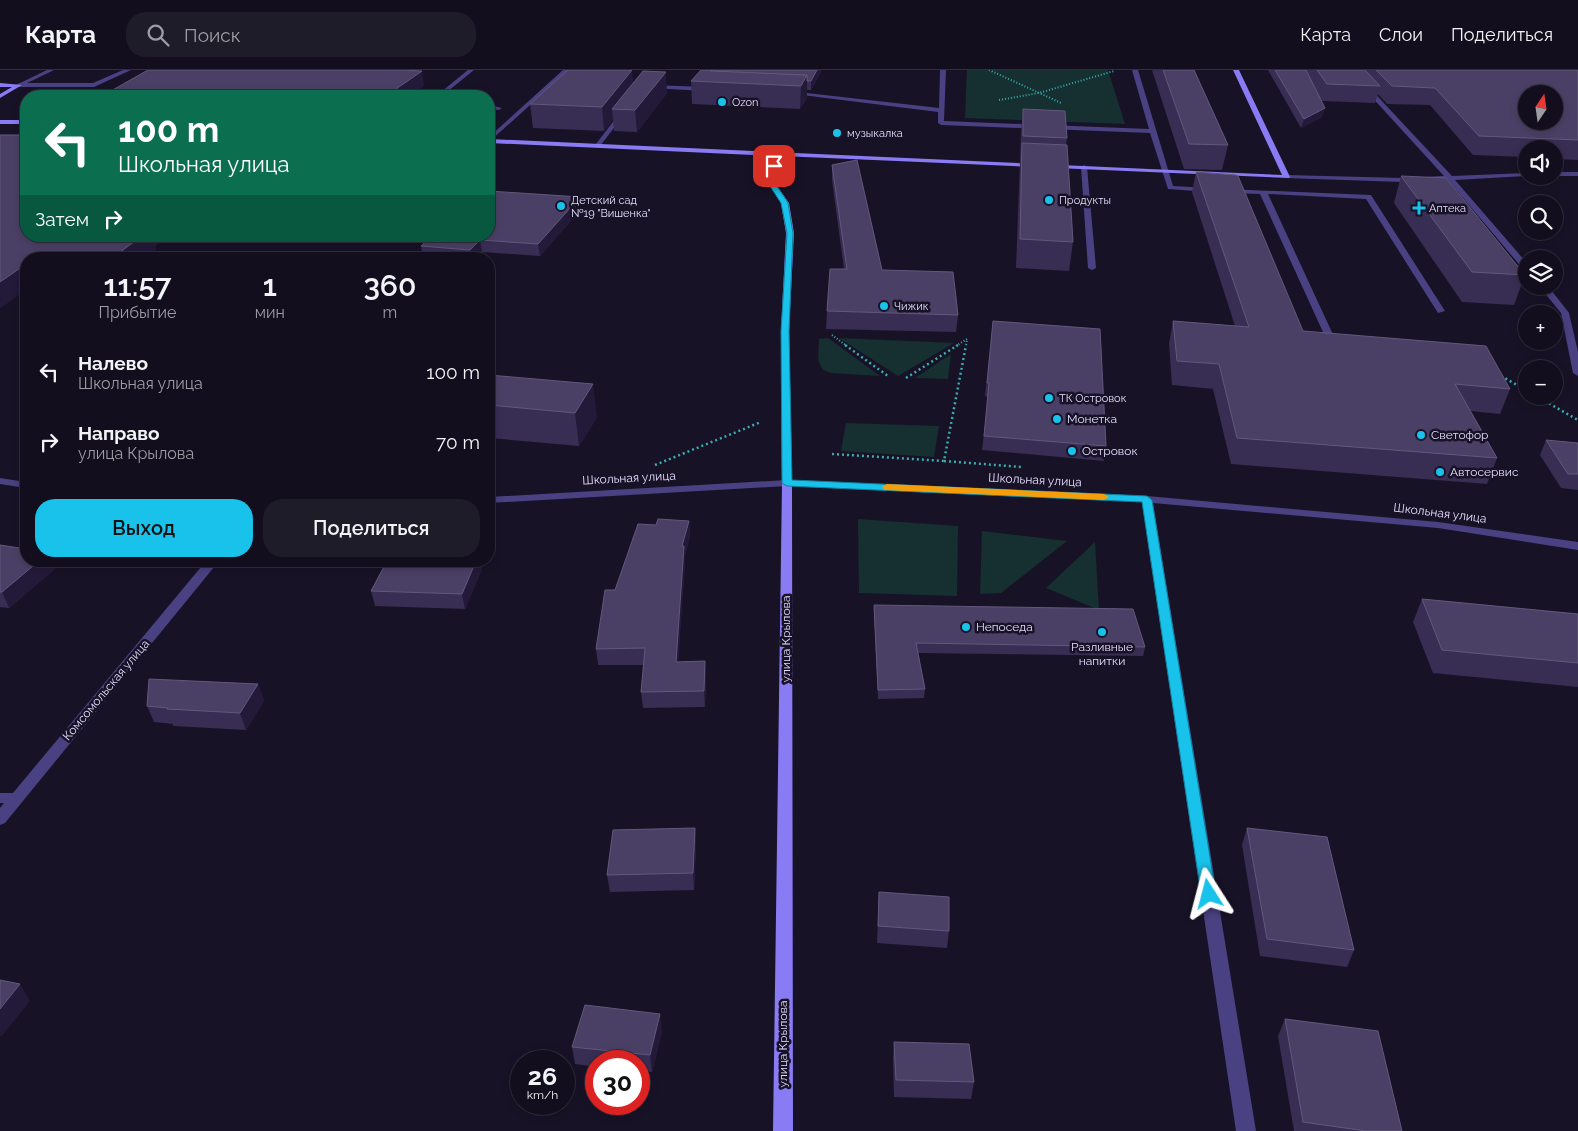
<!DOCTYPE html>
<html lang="ru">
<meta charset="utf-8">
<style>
body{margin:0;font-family:Raleway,sans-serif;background:#1f1c2a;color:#f1f3f6;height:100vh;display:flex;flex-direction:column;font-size:19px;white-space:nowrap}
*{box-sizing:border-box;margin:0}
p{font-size:16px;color:#9c9ca4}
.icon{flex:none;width:28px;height:28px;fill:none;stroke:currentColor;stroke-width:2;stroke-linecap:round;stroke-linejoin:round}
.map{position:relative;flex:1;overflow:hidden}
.sheet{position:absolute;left:20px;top:182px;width:475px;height:315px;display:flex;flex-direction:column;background:#120e1d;border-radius:20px;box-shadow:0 2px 8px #0003,0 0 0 1px #312e3b}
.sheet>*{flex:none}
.hud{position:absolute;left:20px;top:20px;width:475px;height:152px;border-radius:20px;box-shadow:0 2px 8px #0003,0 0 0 1px #312e3b;background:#0b6e4f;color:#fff;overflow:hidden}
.needle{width:32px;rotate:13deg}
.buttons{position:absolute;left:1518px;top:15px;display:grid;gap:10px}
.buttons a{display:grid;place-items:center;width:45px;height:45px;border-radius:50%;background:#120e1d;box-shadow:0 2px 8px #0003,0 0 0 1px #312e3b;font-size:25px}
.speed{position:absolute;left:510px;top:980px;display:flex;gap:10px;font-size:25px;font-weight:700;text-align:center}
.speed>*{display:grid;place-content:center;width:65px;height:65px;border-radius:50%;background:#120e1d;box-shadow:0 2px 8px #0003,0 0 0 1px #312e3b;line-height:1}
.speed small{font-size:12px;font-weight:400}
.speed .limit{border:8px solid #d22;background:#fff;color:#111}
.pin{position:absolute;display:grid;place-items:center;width:42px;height:42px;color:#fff;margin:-21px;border-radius:10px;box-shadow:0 2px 8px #0006}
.me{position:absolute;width:55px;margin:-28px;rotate:351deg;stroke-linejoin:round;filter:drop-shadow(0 0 4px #0008)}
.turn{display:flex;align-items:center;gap:18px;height:105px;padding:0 15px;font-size:22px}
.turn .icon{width:65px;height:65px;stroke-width:2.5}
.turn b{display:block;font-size:35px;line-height:42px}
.then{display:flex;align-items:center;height:48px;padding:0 15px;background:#0003;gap:10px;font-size:19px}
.eta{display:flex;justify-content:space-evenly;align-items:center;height:85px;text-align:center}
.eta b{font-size:30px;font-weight:600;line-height:35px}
.button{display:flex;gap:10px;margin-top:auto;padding:10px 15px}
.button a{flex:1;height:58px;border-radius:20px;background:#18c2eb;color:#111;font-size:20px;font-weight:600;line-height:58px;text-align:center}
.button a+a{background:#1f1c2a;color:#f1f3f6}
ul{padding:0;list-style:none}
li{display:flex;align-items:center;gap:15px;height:70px;padding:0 15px}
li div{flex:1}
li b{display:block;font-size:19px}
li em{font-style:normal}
header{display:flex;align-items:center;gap:30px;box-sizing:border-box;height:70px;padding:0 25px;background:#120e1d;border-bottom:1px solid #312e3b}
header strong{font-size:24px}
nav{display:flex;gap:28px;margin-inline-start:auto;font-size:18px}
.search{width:350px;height:45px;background:#1f1c2a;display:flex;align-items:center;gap:12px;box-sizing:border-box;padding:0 18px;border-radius:20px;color:#9c9ca4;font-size:19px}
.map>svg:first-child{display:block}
</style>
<header>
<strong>Карта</strong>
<div class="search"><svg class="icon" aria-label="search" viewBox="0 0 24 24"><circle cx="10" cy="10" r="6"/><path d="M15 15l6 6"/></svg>Поиск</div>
<nav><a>Карта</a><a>Слои</a><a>Поделиться</a></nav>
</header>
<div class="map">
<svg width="1578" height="1061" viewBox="0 0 1578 1061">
<rect width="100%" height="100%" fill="#181227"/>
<g fill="#162f30">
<path d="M967 0H1108L1125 54 965 48Z"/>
<path d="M828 268 880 306 831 303 823 300 818 290 819 269Z"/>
<path d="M839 268 954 273 898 306Z"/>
<path d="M951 284 948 309 915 308Z"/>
<path d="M846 353 939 356 934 387 841 381Z"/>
<path d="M858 449 958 456 957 526 859 523Z"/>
<path d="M982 461 1067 471 1001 523 980 524Z"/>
<path d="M1095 472 1099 540 1046 518Z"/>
</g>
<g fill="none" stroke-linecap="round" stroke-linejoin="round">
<g stroke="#3bacb0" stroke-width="2" stroke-dasharray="1 2" stroke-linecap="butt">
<path d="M989 0 1061 33"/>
<path d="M999 30 1039 23 1114 1"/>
<path d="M832 265 847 276"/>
<path d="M956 276 967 269 966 276"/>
</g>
<g stroke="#3bacb0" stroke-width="2.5" stroke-dasharray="2 3" stroke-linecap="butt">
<path d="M845 275 888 306"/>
<path d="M1501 306 1526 320"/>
<path d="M906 308 958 275"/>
<path d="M1536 326 1578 350"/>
<path d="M832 384 944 391 966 275"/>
<path d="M944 391 1021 397"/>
<path d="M655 395 761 352"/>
</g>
<g fill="#4a4182" fill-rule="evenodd">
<path d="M123 0H131L94 17H19L16 15 19 13H93Z"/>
<path d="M468 0H474L442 26H436Z"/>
<path d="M563 0H569L489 72V67Z"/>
<path d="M940 0H946L944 51 1149 59 1132 0H1138L1173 116 1209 118 1213 120 1209 122 1168 119 1150 63 941 55 938 53V42L786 23 789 21 939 38Z"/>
<path d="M1347 0H1353L1452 106 1526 103V106H1528L1455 110 1526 192V199H1523L1448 110 1402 112 1285 108 1284 107 1287 105 1402 108 1444 106Z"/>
<path d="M650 15 707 17 710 19 707 21 648 18Z"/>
<path d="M489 35 502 38 499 40 489 39Z"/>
<path d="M622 40 627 41 600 76H596V74Z"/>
<path d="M1084 95 1087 97 1096 198 1092 200 1088 198 1081 97Z"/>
<rect x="1554" y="102" width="24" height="4"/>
<path d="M1226 119 1371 125 1445 241 1438 243 1366 129 1268 124 1336 271 1331 274 1328 273 1260 124 1229 123H1226Z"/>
<path d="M1539 216H1548L1569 243 1578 282V306L1573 303 1561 243Z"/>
</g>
<g fill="#4a4182" fill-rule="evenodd">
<path d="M47 0H54L21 16 16 15Z"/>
<path d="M0 408 26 412V418L0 414Z"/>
<path d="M787 410 1147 426 1438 452 1578 472V480L1438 458 1153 433 1256 1061H1236L1142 432 787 416 489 433V427Z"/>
<path d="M206 491H219L5 753 0 755V738L4 733H0V723H13Z"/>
</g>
<g fill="#897bf3" fill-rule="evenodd">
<path d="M1233 0H1239L1290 107 1289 108 781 86 773 110 789 133 794 163 789 261 792 413 793 1061H773L782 413 781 261 786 163 781 133 767 110 775 86 489 73V69L1282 105Z"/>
<path d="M0 13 22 15 0 28V24L12 17H0Z"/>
<rect x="0" y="50" width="26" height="4"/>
</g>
</g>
<g fill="#382d53">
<path d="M822 0 811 20H807V28L800 39 692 34 691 11 711 1Z"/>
<path d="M1152 0H1194L1228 75 1222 100 1184 99Z"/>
<path d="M1268 0H1578V90L1554 89V79H1526V87L1473 85 1430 35 1387 34 1378 24 1375 33 1322 31 1319 27 1322 47 1301 58Z"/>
<path d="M634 12 667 23 637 62 614 61 613 49 604 61 533 58 530 34Z"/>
<path d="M1023 39 1067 68 1066 75 1073 172 1069 201 1016 198 1021 63Z"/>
<path d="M0 65 26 166H167L155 176 156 179 144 189H26V219L0 238Z"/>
<path d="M832 95 882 200 958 245 956 262 826 259 827 241 844 199 832 110Z"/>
<path d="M1196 102 1303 261 1510 319 1500 344 1471 341 1497 388 1487 414 1231 394 1213 319 1172 315 1169 274 1173 251 1235 256 1192 122Z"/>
<path d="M1401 106 1525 205 1514 235 1462 232 1394 133Z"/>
<path d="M581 139 540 186 482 182 476 189 423 188 421 176Z"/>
<path d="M993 251 1106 376 1104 391 982 380 988 327 985 326Z"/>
<path d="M489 305 597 347 579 376 489 368Z"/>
<path d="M1546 370 1578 373V420L1561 418 1540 385Z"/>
<path d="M689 451 690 466 685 485V492L678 592 705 591 706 607 705 637 643 638 641 622 644 595H598L596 579 615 520 656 455Z"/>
<path d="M0 475 26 491H54L57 497 9 538 0 537Z"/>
<path d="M387 491H481L482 499 465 539 375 536 371 521Z"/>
<path d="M1422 529 1578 544V617L1433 603 1413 552Z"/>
<path d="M874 535 1145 577 1143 586 918 583 925 619 924 628 878 629 874 544Z"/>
<path d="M258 614 264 631 246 660 173 656V654L154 652 147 636Z"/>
<path d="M695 758 696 775 694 820 610 822 607 805Z"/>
<path d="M1247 758 1354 880 1347 897 1260 886 1242 775Z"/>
<path d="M879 822 949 861 947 878 877 873Z"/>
<path d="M1285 949 1402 1061H1294L1278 966Z"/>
<path d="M662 961 652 1002 639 1001V991H596V997L575 994 572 977Z"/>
<path d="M894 972 974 1012 971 1029 894 1027 893 989Z"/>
</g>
<g fill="#231a3a">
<path d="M632 0 634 21 612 39 613 49 604 61 602 37Z"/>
<path d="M817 0H822L811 20V11Z"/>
<path d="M422 1 424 16 410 26H386Z"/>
<path d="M666 2 667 23 637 62 635 40Z"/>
<path d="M807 5V28L800 39 801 16Z"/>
<path d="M1325 38 1322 47 1301 58 1304 49Z"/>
<path d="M580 127 581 139 540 186 538 174Z"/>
<path d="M142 166H167L155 176 156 179 144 189H112Z"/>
<path d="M480 170 482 182 476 189H472L470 180Z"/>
<path d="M26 194V219L0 238V212Z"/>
<path d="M593 314 597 347 579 376 575 343Z"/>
<path d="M689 451 690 466 685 485V492L677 608 676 592 682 476Z"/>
<path d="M39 491H54L57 497 9 538 2 522Z"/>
<path d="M476 491H481L482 499 465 539 462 524Z"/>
<path d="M705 591 706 607 705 637 704 621Z"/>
<path d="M258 614 264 631 246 660 240 643Z"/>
<path d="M695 758 696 775 694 820 693 803Z"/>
<path d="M20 914 30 931 1 967 0 965V939Z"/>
<path d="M660 944 662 961 652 1002 650 985Z"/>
</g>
<g fill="#4a4065" stroke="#62587d" fill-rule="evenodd">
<path d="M148 0H403L422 1 386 26H102Z"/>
<path d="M568 0H632L602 37 530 34Z"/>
<path d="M701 0 807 5 801 16 691 11Z"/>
<path d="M712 0H817L811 11H807V5L711 1Z"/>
<path d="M1163 0H1194L1228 75 1189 74Z"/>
<path d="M1275 0H1306L1325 38 1304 49Z"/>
<path d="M1317 0H1365L1380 16 1327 14Z"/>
<path d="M1376 0H1578V70L1479 66 1435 18 1392 16ZM1526 24H1554V51H1526Z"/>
<path d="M643 1 666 2 635 40 612 39Z"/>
<path d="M1023 39 1065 41 1067 68 1023 66Z"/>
<path d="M0 65H26V166H142L112 188 38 186 33 189H26V194L0 212Z"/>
<path d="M1022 73 1067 75 1073 172 1020 169Z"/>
<path d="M857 90 882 200 953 202 958 245 827 241 830 199H847L832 95Z"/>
<path d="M1196 102 1236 105 1238 106 1303 261 1486 276 1510 319 1455 314 1497 388 1237 368 1219 294 1177 291 1173 251 1249 257Z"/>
<path d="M1401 106 1446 108 1525 205 1472 202Z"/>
<path d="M489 121 580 127 538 174 480 170 470 180 421 176 432 166H489Z"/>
<path d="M993 251 1100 259 1106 376 984 366 989 313H987Z"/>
<path d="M489 305 593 314 575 343 489 335Z"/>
<path d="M1546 370 1578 373V404H1568Z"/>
<path d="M658 449 689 451 682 476H684L676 592 705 591 704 621 641 622 645 578 596 579 605 520H615L638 454 656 455Z"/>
<path d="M0 475 26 479V491H39L2 522H0Z"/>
<path d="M387 491H476L462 524 371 521Z"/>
<path d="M1422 529 1578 544V593L1442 580Z"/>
<path d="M874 535 1133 539 1145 577 916 573 925 619 878 620Z"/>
<path d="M149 609 258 614 240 643 167 639 168 638 147 636Z"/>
<path d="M695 758 693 803 607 805 613 760Z"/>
<path d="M1247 758 1327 767 1354 880 1267 869Z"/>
<path d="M879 822 949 827V861L878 856Z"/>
<path d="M0 910 20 914 0 939Z"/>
<path d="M585 935 660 944 650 985 572 977Z"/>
<path d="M1285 949 1378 961 1402 1061H1366L1303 1052Z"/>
<path d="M894 972 969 974 974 1012 896 1010Z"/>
</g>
<path fill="#18c2eb" stroke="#107e99" d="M774 95 777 96 773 110 788 133 793 163 789 261 792 410 1147 426 1152 430 1216 824 1214 828 1209 830 1203 828 1201 824 1142 432 787 416 782 413 781 261 787 163 781 133 766 110 771 96Z"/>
<path fill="#f59e0b" d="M887 414 1104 424 1109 427 1104 430 884 420 882 417Z"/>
<g fill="#18c2eb" stroke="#181227" stroke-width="2">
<circle cx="722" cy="32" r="5"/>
<circle cx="837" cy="63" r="5"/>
<circle cx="1049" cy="130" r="5"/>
<circle cx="561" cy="136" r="5"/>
<path d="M1416.5 130.5h5v5h5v5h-5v5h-5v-5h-5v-5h5z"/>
<circle cx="884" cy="236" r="5"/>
<circle cx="1049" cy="328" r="5"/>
<circle cx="1057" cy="349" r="5"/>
<circle cx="1421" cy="365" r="5"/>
<circle cx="1072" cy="381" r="5"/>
<circle cx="1440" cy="402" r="5"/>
<circle cx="966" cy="557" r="5"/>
<circle cx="1102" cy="562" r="5"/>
</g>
<g text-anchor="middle" stroke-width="5" stroke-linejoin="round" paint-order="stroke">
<g font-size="11" fill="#e2dbfc" stroke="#181227" text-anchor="start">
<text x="732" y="36">Ozon</text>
<text x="847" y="67">музыкалка</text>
<text x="571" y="134">Детский сад<tspan x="571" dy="13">№19 "Вишенка"</tspan></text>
<text x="1059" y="134">Продукты</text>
<text x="1429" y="142">Аптека</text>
<text x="894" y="240">Чижик</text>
<text x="1059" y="332">ТК Островок</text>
</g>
<g font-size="12" fill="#e2dbfc" stroke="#181227" text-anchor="start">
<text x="1067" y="353">Монетка</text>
<text x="1431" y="369">Светофор</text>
<text x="1082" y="385">Островок</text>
<text x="1450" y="406">Автосервис</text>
<text x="976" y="561">Непоседа</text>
<text x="1102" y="581" text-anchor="middle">Разливные<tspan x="1102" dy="14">напитки</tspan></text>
</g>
<g font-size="12" fill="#e2dbfc" stroke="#181227">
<text transform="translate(629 408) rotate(-3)" y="4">Школьная улица</text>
<text transform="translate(1035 410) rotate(3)" y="4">Школьная улица</text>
<text transform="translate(1440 443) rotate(7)" y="4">Школьная улица</text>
<text transform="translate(786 569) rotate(-90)" y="4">улица Крылова</text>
<text transform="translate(106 620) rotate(-50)" y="4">Комсомольская улица</text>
<text transform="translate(783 974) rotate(-90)" y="4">улица Крылова</text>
</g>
</g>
</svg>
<div class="buttons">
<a><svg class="needle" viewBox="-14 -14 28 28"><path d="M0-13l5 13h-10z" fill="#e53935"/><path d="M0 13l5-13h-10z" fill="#9c9ca4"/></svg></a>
<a><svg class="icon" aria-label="sound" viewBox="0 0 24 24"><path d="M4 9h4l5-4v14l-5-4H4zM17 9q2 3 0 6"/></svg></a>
<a><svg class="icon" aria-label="search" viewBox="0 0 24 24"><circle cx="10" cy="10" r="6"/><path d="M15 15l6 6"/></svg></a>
<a><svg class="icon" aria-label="layers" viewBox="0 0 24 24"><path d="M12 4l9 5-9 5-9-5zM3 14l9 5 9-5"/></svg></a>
<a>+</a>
<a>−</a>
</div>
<div class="speed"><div>26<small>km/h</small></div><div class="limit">30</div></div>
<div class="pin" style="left:774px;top:96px;background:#d93025"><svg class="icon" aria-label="arrive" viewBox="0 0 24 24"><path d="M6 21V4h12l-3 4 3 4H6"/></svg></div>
<svg class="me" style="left:1209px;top:824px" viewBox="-20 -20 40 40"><path d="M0-17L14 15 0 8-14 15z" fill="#18c2eb" stroke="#fff" stroke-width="4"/></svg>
<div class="hud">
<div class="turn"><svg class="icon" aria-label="left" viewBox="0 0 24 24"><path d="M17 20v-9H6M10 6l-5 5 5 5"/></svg><div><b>100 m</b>Школьная улица</div></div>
<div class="then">Затем<svg class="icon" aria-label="right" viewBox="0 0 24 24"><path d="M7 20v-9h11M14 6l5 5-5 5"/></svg></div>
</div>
<section class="sheet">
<div class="eta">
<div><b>11:57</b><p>Прибытие</p></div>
<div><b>1</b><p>мин</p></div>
<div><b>360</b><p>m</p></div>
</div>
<ul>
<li><svg class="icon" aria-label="left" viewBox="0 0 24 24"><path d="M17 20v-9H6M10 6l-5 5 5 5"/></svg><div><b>Налево</b><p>Школьная улица</p></div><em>100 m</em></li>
<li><svg class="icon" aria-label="right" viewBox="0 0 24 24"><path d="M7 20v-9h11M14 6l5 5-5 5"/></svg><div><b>Направо</b><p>улица Крылова</p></div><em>70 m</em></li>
</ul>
<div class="button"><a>Выход</a><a>Поделиться</a></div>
</section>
</div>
